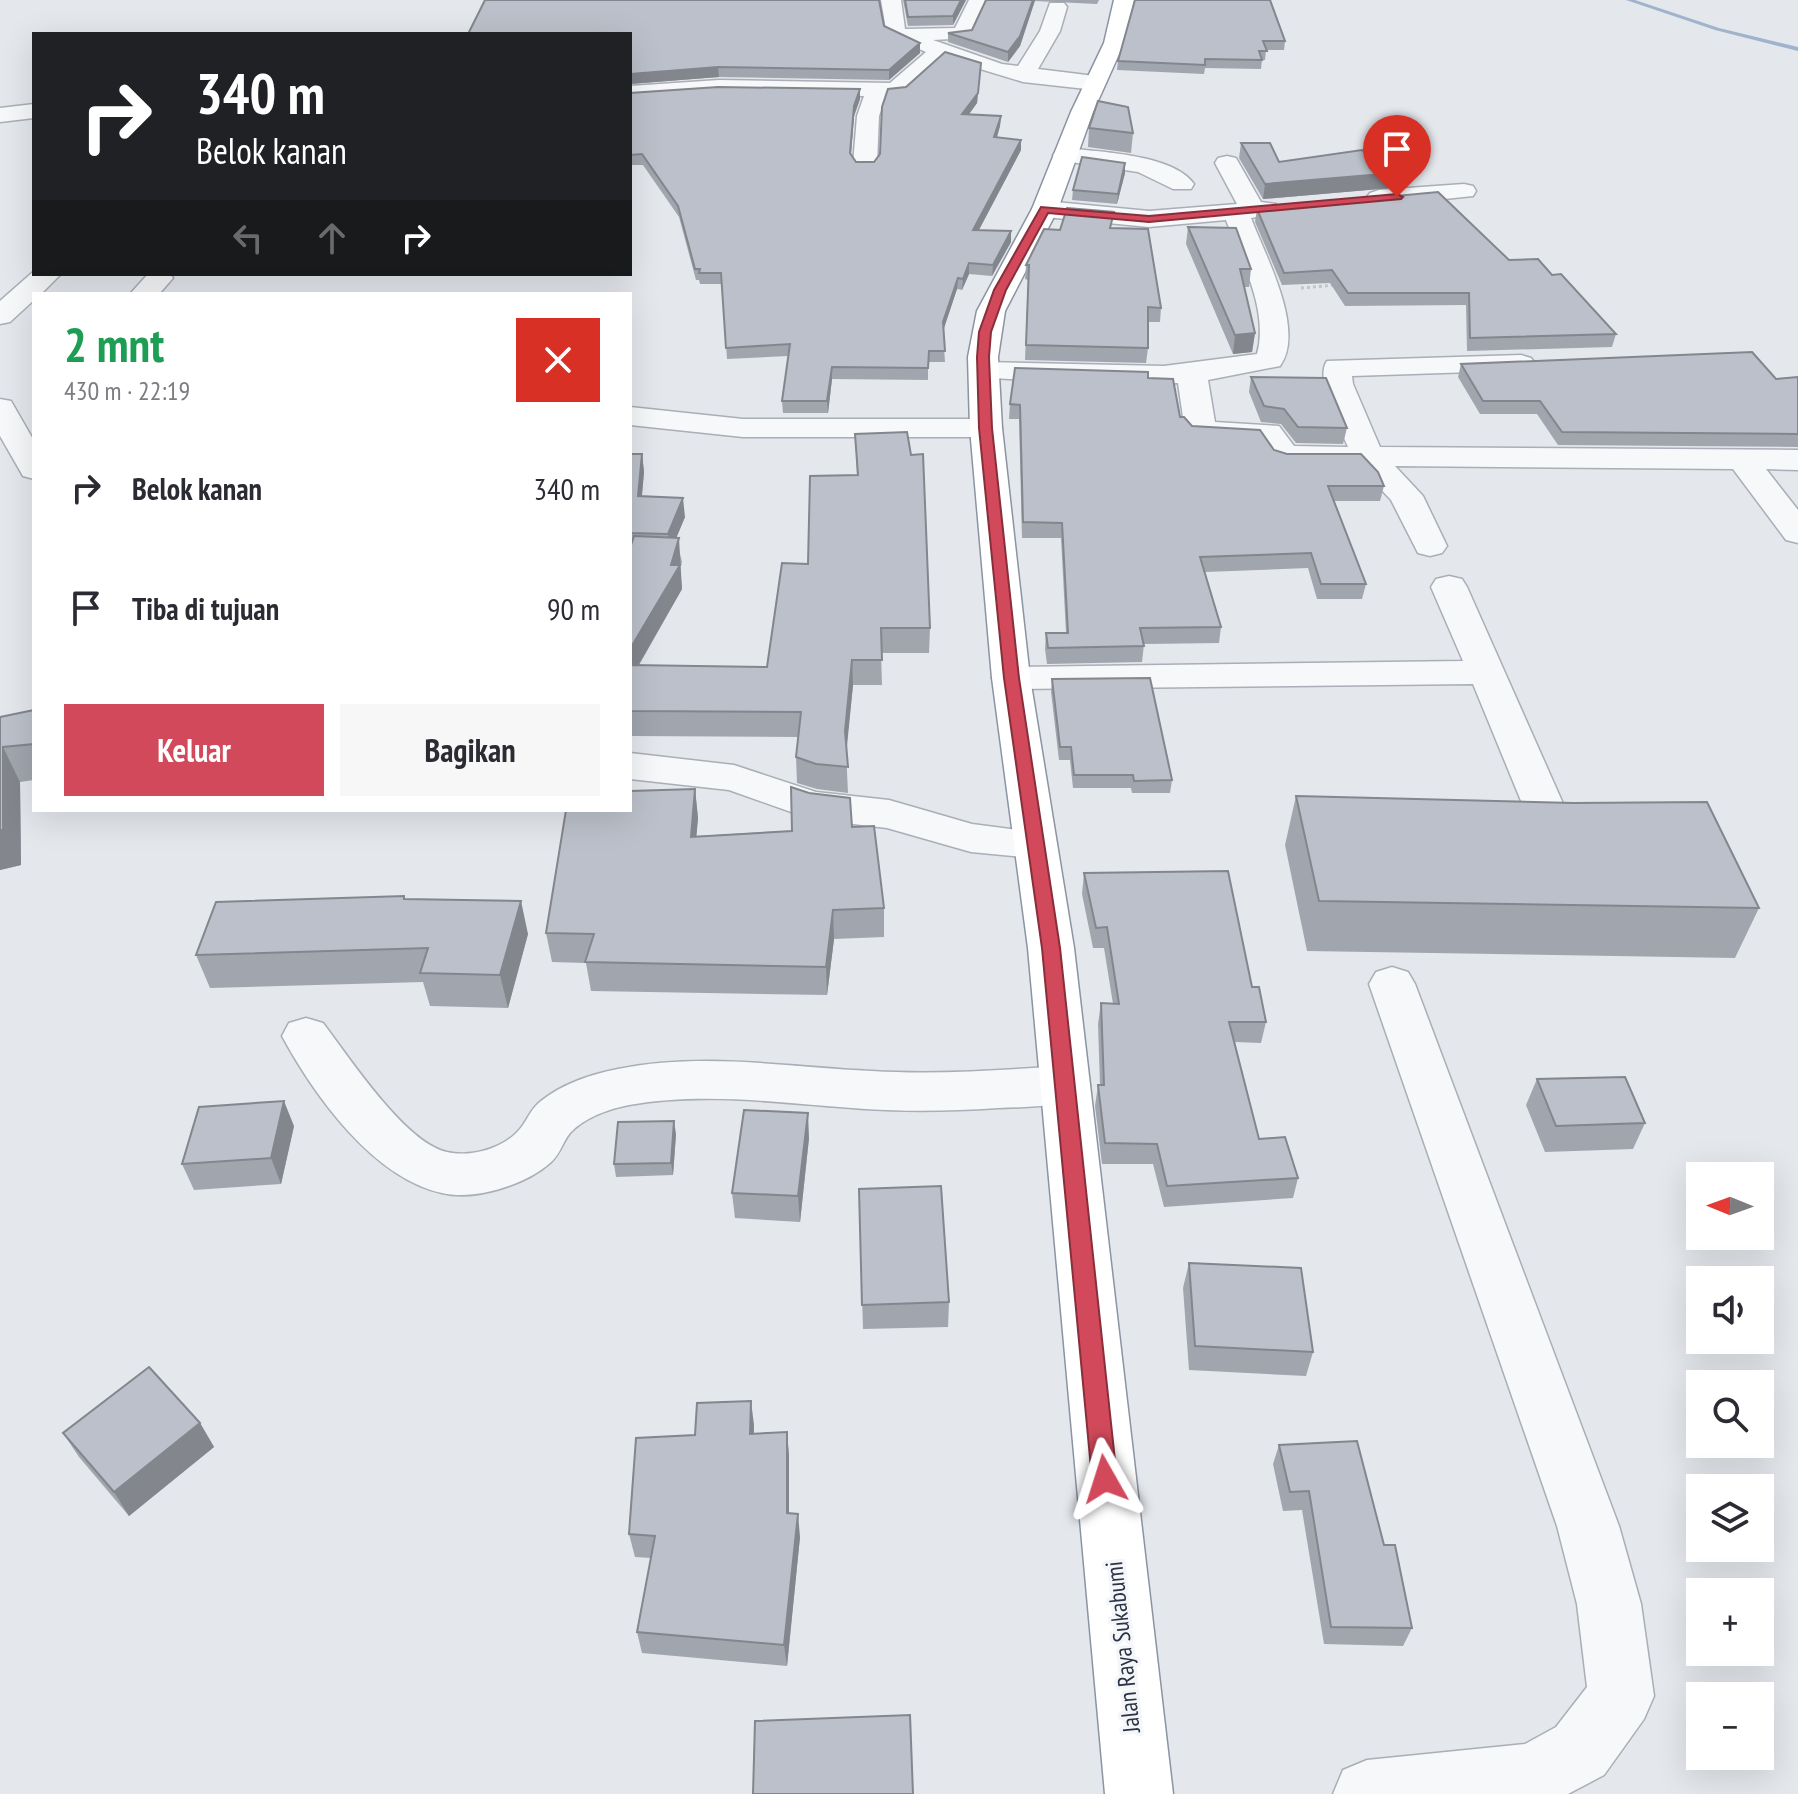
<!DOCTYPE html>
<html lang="id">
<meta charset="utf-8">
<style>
body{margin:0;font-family:"PT Sans Narrow",sans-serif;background:#f7f7f7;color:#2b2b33;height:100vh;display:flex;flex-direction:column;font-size:30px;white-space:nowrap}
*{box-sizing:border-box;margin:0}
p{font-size:26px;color:#7c7c81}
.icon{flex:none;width:44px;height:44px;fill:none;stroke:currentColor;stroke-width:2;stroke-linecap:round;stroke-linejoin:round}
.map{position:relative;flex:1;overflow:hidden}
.drawer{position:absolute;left:32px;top:292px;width:600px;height:520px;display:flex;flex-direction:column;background:#fff;border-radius:0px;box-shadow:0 8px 32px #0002}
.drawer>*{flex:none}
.hud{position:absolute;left:32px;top:32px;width:600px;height:244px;border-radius:0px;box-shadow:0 8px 32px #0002;background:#202124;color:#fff;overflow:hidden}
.needle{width:52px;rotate:271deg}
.fabs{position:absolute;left:1686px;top:1162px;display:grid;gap:16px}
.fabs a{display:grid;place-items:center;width:88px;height:88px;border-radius:0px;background:#fff;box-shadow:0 8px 32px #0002;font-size:40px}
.pin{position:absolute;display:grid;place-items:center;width:68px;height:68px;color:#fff;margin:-82px -34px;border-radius:50% 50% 50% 0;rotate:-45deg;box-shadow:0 0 8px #0007}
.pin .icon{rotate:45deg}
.me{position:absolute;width:88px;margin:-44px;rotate:354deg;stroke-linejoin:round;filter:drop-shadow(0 0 6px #0008)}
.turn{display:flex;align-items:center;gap:28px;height:168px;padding:0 32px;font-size:36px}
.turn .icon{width:104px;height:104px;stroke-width:2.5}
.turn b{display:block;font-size:56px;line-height:68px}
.lanes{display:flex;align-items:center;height:76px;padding:0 32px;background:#0003;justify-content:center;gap:40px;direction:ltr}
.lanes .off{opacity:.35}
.round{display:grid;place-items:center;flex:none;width:84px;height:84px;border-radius:0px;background:#f7f7f7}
.headline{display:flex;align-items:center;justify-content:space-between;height:136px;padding:0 32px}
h1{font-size:48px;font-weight:700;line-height:60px;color:#1e9e55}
.primary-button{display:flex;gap:16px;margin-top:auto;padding:16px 32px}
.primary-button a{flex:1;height:92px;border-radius:0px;background:#d1495b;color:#fff;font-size:32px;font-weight:700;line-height:92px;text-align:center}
.primary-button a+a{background:#f7f7f7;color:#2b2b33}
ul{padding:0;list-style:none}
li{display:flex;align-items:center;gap:24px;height:120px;padding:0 32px}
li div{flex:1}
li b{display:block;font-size:30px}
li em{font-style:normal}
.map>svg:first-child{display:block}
</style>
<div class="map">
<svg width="1798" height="1794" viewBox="0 0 1798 1794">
<rect width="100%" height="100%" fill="#e4e7ec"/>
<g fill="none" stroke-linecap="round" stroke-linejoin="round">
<path fill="#9fb4cc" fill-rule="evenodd" d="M1626 0H1635L1719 28 1798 47V51L1715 30Z"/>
<g stroke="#a9aeb7" stroke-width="3">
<g id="minor">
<path d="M881 0H901L905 29 955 28 969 0H989L969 38 933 40 1002 64 1018 66 1040 31 1050 3H1064L1067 7 1060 31 1038 69 1095 76 1106 83 1095 90 1023 82 944 58 904 95 886 96 879 116 877 164 874 169H856L853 164 857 116 864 96 719 94 630 100V86L719 80 890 83 926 52 887 35Z"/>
<path d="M34 104V118L0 122V108Z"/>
<path d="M1065 148C1099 152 1173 154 1194 184L1191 189H1173L1138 172 1057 160 1053 155 1057 150Z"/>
<path d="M1227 156 1236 158 1261 202 1276 204 1280 209 1276 214 1251 218C1265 255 1306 330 1280 366L1208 380 1215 422 1279 426 1294 446 1348 447C1340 427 1314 379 1327 361L1521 355 1531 358 1536 364 1531 370 1352 376 1353 384 1380 447 1798 450V470L1766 469 1798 510V543L1786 540 1733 469 1395 466 1423 496 1447 546 1442 553 1430 556 1418 553 1391 500 1359 466H1285L1274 463 1259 442 1190 438 1185 431 1178 383 1092 384 974 377 970 371 974 365 985 362 1164 366 1257 354C1269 310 1241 260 1226 220L1149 227 1045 217 1036 214 1032 209 1036 204 1045 201 1149 211 1237 204 1215 163 1218 158Z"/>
<path d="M1464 184 1473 186 1476 191 1473 196 1379 206 1370 203 1366 198 1370 193 1379 190Z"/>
<path d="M34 271V274H61L41 294H34V300L10 322 0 324V301Z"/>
<path d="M148 274H170L173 278 159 294H130Z"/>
<path d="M0 399 11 401 34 441V479L23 476 0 436Z"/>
<path d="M630 407 743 419H986L997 421 1002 428 997 435 986 437H743L630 425Z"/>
<path d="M1449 576 1462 579 1467 587 1577 835 1571 845 1556 849 1541 845 1535 835 1473 684 1011 689 998 686 992 678 998 670 1011 667 1463 661 1431 587 1436 579Z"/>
<path d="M630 753 734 765 816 792 889 800 972 824 1050 834 1056 844 1050 854 1035 858 971 852 887 828 811 819 729 790 630 779Z"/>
<path d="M1392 967 1408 972 1415 984 1619 1526 1641 1604 1654 1696 1644 1719 1604 1775 1568 1794H1333L1343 1770 1367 1760 1525 1744 1556 1727 1587 1687 1577 1604 1557 1526 1369 984 1376 972Z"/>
<path d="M306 1018 323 1023C349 1057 405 1143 447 1152 473 1158 508 1147 523 1125 529 1116 532 1108 541 1101 562 1084 592 1074 618 1069 702 1052 787 1067 872 1071 936 1075 1000 1070 1065 1066L1082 1072 1090 1085 1082 1098C1055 1107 1027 1107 998 1108 954 1111 910 1112 865 1109 787 1104 707 1091 629 1105 609 1109 585 1117 570 1133 562 1143 560 1155 550 1163 525 1185 475 1201 442 1193 373 1178 314 1095 282 1036L289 1023Z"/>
</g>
</g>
<g stroke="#8b94a3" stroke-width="3">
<path id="highway" d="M1114 0H1134L1124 43 1093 112 1058 209 1005 311 998 357 1002 428 1030 678 1074 948 1173 1794H1105L1028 948 992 678 970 428 968 357 977 311 1032 209 1071 112 1104 43Z"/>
</g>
<path stroke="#c2c5cb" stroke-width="3" stroke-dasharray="3 3" stroke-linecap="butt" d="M1301 288 1335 285"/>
<use href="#minor" fill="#f7f8fa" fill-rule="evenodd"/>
<use href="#highway" fill="#fff" fill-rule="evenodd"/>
</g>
<g fill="#a1a5ae">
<path d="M903 0H966L953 25 908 26Z"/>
<path d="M986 0H1099L1097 4 1035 1 1020 46 1008 62 948 42V33L972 30Z"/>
<path d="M1135 0 1285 41 1284 50H1266L1265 60H1262L1261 69 1205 68 1204 74 1117 70 1118 61Z"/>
<path d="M884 26 920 43V53L889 80 719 77 630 84V34Z"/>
<path d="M981 63 977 103 969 114 1001 116 1000 126 997 137 1021 140V150L979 230 1011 242 992 276 969 274 962 290 957 289 943 331 945 362H928V380L832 379 828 413H783L782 401 788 356 727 359 722 284H700L699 280H696L679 217 643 165H630V93L860 89V99L854 116 851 155 856 162H874L880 154 906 87Z"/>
<path d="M1089 128 1133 133 1131 153 1088 147Z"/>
<path d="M1241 143 1279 162 1394 173 1391 188 1263 199 1239 158Z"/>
<path d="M1125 163V173L1117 204 1072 200 1073 190Z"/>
<path d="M1257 209 1509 260 1552 275 1616 334 1612 347 1467 351 1466 305 1345 306 1330 283 1282 285 1255 222Z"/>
<path d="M1188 227 1251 269 1249 287H1244L1255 333 1252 352 1233 354 1186 244Z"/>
<path d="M1112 228 1161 308 1160 322H1148V348L1146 363 1025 360 1028 280 1025 279 1026 265 1060 230Z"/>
<path d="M1461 364 1776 379 1798 377V447L1558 445 1537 414H1480L1458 377Z"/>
<path d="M1251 377 1347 428 1343 444 1296 443 1281 424 1261 422 1249 392Z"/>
<path d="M1148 378 1180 417 1192 426 1274 450 1384 486 1380 501H1334L1366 584 1362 599H1317L1308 568 1205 572 1221 627 1219 643 1144 644 1142 662 1047 664 1045 649 1046 633H1066L1061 538H1022L1019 419H1009L1010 404Z"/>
<path d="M855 434 930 628 929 653H881L882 685H853L846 750 848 793 817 789 797 783 796 757 798 737 630 736V454H642L644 472 642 496 685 517 676 538 682 562 680 567 682 589 639 665 767 667 808 564 857 475Z"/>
<path d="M1052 679 1172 780 1170 793H1132L1131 788H1073L1070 760H1059L1051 692Z"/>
<path d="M34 710V780L20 782 21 865 0 870V717Z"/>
<path d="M695 789 698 818 696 836 852 827 884 908V937L834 939 827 995 591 991 586 963 552 962 546 933Z"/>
<path d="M1296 796 1759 908 1735 958 1307 951 1285 845Z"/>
<path d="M1084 873 1252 987 1266 1022 1261 1043 1235 1042 1259 1139 1298 1178 1293 1198 1164 1207 1153 1164H1102L1095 1106 1098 1085H1100L1098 1024 1101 1003 1113 1004 1104 948H1093L1082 894Z"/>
<path d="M404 896 405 899 528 934 508 1008 430 1006 423 982 210 988 196 955Z"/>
<path d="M1537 1079 1645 1123 1633 1149 1545 1152 1526 1105Z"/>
<path d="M294 1126 281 1184 194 1190 182 1164Z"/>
<path d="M676 1134 673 1175 616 1177 614 1164Z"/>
<path d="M809 1138 800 1222 735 1218 732 1193Z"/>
<path d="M859 1189 949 1302 948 1327 863 1329Z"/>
<path d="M1189 1263 1313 1352 1306 1376 1189 1370 1183 1288Z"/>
<path d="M200 1423 214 1447 129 1516 79 1457 63 1433Z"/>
<path d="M754 1425V1434L787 1432 789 1456V1513L800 1537 787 1666 642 1653 637 1632 651 1558 635 1557 629 1534 695 1435Z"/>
<path d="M1279 1445 1384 1545 1412 1628 1403 1646 1324 1644 1302 1510 1283 1511 1273 1464Z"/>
</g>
<g fill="#83868d">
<path d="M961 0H966L953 25V16Z"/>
<path d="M1033 0H1035L1020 46 1008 62V52Z"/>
<path d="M920 43V53L889 80V70Z"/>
<path d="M981 63 977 103 962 124V114Z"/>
<path d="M718 67 719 77 630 84V74Z"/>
<path d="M860 89V99L854 116 850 164 854 106Z"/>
<path d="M1001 116 1000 126 994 147V137Z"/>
<path d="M1021 140V150L973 241V230Z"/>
<path d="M1125 163V173L1117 204 1118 194Z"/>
<path d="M1394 173 1391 188 1263 199 1265 184Z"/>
<path d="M1011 231V242L992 276 993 265Z"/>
<path d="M969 263V274L962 290 963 279Z"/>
<path d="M958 278 957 289 942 334 943 322Z"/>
<path d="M1255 333 1252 352 1233 354 1235 335Z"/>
<path d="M832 367V379L828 413 827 401Z"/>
<path d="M642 454 644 472 640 514 638 496Z"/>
<path d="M683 498 685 517 670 553 668 534Z"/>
<path d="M679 538 682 589 630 680V649L671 565Z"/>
<path d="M852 660 853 685 846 756 845 731Z"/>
<path d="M3 747 20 782 21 865 0 870V830Z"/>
<path d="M695 789 698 818 694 865 691 837Z"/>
<path d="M521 901 528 934 508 1008 500 975Z"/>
<path d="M833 910 834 939 827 995 826 967Z"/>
<path d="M284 1101 294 1126 281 1184 271 1158Z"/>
<path d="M808 1113 809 1138 800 1222 798 1196Z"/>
<path d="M674 1121 676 1134 673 1175 671 1163Z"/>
<path d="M751 1401 754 1425 753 1457 750 1434Z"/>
<path d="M200 1423 214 1447 129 1516 114 1492Z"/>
<path d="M787 1432 789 1456V1536L787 1513Z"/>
<path d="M798 1514 800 1537 787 1666 784 1645Z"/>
</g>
<g fill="#bbc0ca" stroke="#83868d" stroke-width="2">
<path d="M485 0H879L884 26 920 43 889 70 718 67 630 74V34H468Z"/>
<path d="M905 0H961L953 16 908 17Z"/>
<path d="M986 0H1033L1020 36 1008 52 948 33 972 30Z"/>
<path d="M1135 0H1270L1285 41H1263L1267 51H1259L1262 60 1205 59V65L1118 61Z"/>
<path d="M945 52 981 63 978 93 962 114 1001 116 994 137 1021 140 973 230 1011 231 993 265 969 263 963 279 958 278 943 322 945 351H929L928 368 832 367 827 401H782L790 344 726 348 721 273H699L700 269H695L678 206 642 154 630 155V93L718 87 860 89 854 106 850 153 856 162H874L880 154 882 107 888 89 906 87Z"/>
<path d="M1098 101 1128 107 1133 133 1089 128Z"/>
<path d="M1241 143H1270L1279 162 1362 150 1394 173 1265 184Z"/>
<path d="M1082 157 1125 163 1118 194 1073 190Z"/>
<path d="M1438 192 1509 260 1538 259 1552 275 1561 274 1616 334 1470 338 1469 293H1348L1332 270 1284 273 1257 209Z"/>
<path d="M1067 208 1114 212 1110 228 1148 229 1161 308 1148 307V348L1026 345 1029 265H1026L1044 229 1060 230Z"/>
<path d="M1188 227 1236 228 1251 269H1240L1255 333 1235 335Z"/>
<path d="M1752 352 1776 379 1798 377V434L1562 432 1540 401H1483L1461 364Z"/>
<path d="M1015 368 1148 372V378L1173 379 1180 417H1184L1192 426 1260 430 1274 450 1287 454H1361L1378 472 1384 486H1328L1366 584H1321L1311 553 1200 557 1221 627 1140 628 1144 646 1048 648 1046 633H1068L1062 523 1023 522 1020 405 1010 404Z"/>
<path d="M1251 377 1326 378 1347 428 1298 427 1284 409 1264 406Z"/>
<path d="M907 432 911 455 923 454 930 628H881L882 660H852L845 731 848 767 816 764 796 757 801 712 630 711V665L767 667 782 563 808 564 810 476 858 475 855 434Z"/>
<path d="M630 454H642L638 496 683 498 668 534 630 533Z"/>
<path d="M634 536 679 538 671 565H680L630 649V548Z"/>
<path d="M1150 678 1172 780 1134 781 1133 775H1074L1071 747H1060L1052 679Z"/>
<path d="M34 710V744L3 747V830H0V717Z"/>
<path d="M791 787 809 793 850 798 852 827 874 826 884 908 833 910 826 967 585 962 594 934 546 933 566 810H630V791L695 789 691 837 792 831Z"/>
<path d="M1296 796 1573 803 1707 802 1759 908 1319 901Z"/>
<path d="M1228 871 1252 987H1259L1266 1022H1229L1259 1139 1285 1137 1298 1178 1167 1186 1157 1144 1105 1143 1098 1085H1104L1101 1003 1119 1004 1107 927 1096 928 1084 873Z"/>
<path d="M404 896V899L521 901 500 975 420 973 428 948 196 955 216 902Z"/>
<path d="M1625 1077 1645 1123 1556 1126 1537 1079Z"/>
<path d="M284 1101 271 1158 182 1164 199 1107Z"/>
<path d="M744 1110 808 1113 798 1196 732 1193Z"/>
<path d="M674 1121 671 1163 614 1164 618 1122Z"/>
<path d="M941 1186 949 1302 862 1305 859 1189Z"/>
<path d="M1189 1263 1301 1268 1313 1352 1195 1346Z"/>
<path d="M149 1367 200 1423 114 1492 63 1433Z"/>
<path d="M751 1401 750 1434 787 1432V1513L798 1514 784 1645 637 1632 655 1536 629 1534 636 1438 695 1435 697 1403Z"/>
<path d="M1357 1441 1384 1545H1395L1412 1628 1331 1627 1309 1491 1290 1492 1279 1445Z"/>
<path d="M910 1715 913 1794H753L755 1721Z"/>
</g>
<path fill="#d1495b" stroke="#882f3b" stroke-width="2" d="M1397 194 1403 197 1401 199 1149 222 1048 213 1006 290 991 332 989 357 992 428 1019 678 1060 948 1117 1479 1114 1487 1105 1491 1096 1487 1092 1479 1042 948 1004 678 979 428 977 357 979 332 994 290 1041 207 1149 216Z"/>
<g text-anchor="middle" stroke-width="7" stroke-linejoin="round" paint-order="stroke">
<g font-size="24" fill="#2b3445" stroke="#f4f6f9">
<text transform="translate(1123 1647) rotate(-96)" y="8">Jalan Raya Sukabumi</text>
</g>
</g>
</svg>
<div class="fabs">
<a><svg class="needle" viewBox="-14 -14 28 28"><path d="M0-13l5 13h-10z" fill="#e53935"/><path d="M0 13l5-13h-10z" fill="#7c7c81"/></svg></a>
<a><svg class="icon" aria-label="sound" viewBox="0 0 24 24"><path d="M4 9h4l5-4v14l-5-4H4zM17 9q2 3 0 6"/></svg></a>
<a><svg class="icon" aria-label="search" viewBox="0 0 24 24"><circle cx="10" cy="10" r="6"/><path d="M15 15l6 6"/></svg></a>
<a><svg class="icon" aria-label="layers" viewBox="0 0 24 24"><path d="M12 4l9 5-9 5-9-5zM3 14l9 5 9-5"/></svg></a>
<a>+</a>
<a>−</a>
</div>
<div class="pin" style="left:1397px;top:197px;background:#d93025"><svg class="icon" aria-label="arrive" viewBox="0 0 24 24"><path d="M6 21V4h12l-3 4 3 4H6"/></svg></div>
<svg class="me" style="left:1105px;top:1479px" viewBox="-20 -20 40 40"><path d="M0-17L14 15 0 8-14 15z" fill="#d1495b" stroke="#fff" stroke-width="4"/></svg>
<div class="hud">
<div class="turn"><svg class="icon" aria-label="right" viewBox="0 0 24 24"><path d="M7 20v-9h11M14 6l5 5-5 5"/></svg><div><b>340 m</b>Belok kanan</div></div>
<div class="lanes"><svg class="icon off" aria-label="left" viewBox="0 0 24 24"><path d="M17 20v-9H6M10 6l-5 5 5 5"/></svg><svg class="icon off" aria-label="ahead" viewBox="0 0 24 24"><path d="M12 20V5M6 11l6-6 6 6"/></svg><svg class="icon" aria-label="right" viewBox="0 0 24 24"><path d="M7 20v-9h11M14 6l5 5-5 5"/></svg></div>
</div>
<section class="drawer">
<div class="headline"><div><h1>2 mnt</h1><p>430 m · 22:19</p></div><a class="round" style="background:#d93025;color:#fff"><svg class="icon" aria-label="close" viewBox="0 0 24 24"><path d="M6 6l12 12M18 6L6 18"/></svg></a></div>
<ul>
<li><svg class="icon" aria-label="right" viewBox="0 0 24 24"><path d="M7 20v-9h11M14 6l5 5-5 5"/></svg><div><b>Belok kanan</b></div><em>340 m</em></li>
<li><svg class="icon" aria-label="arrive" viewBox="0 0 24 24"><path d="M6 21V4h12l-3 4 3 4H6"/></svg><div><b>Tiba di tujuan</b></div><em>90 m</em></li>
</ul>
<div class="primary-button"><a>Keluar</a><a>Bagikan</a></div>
</section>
</div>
